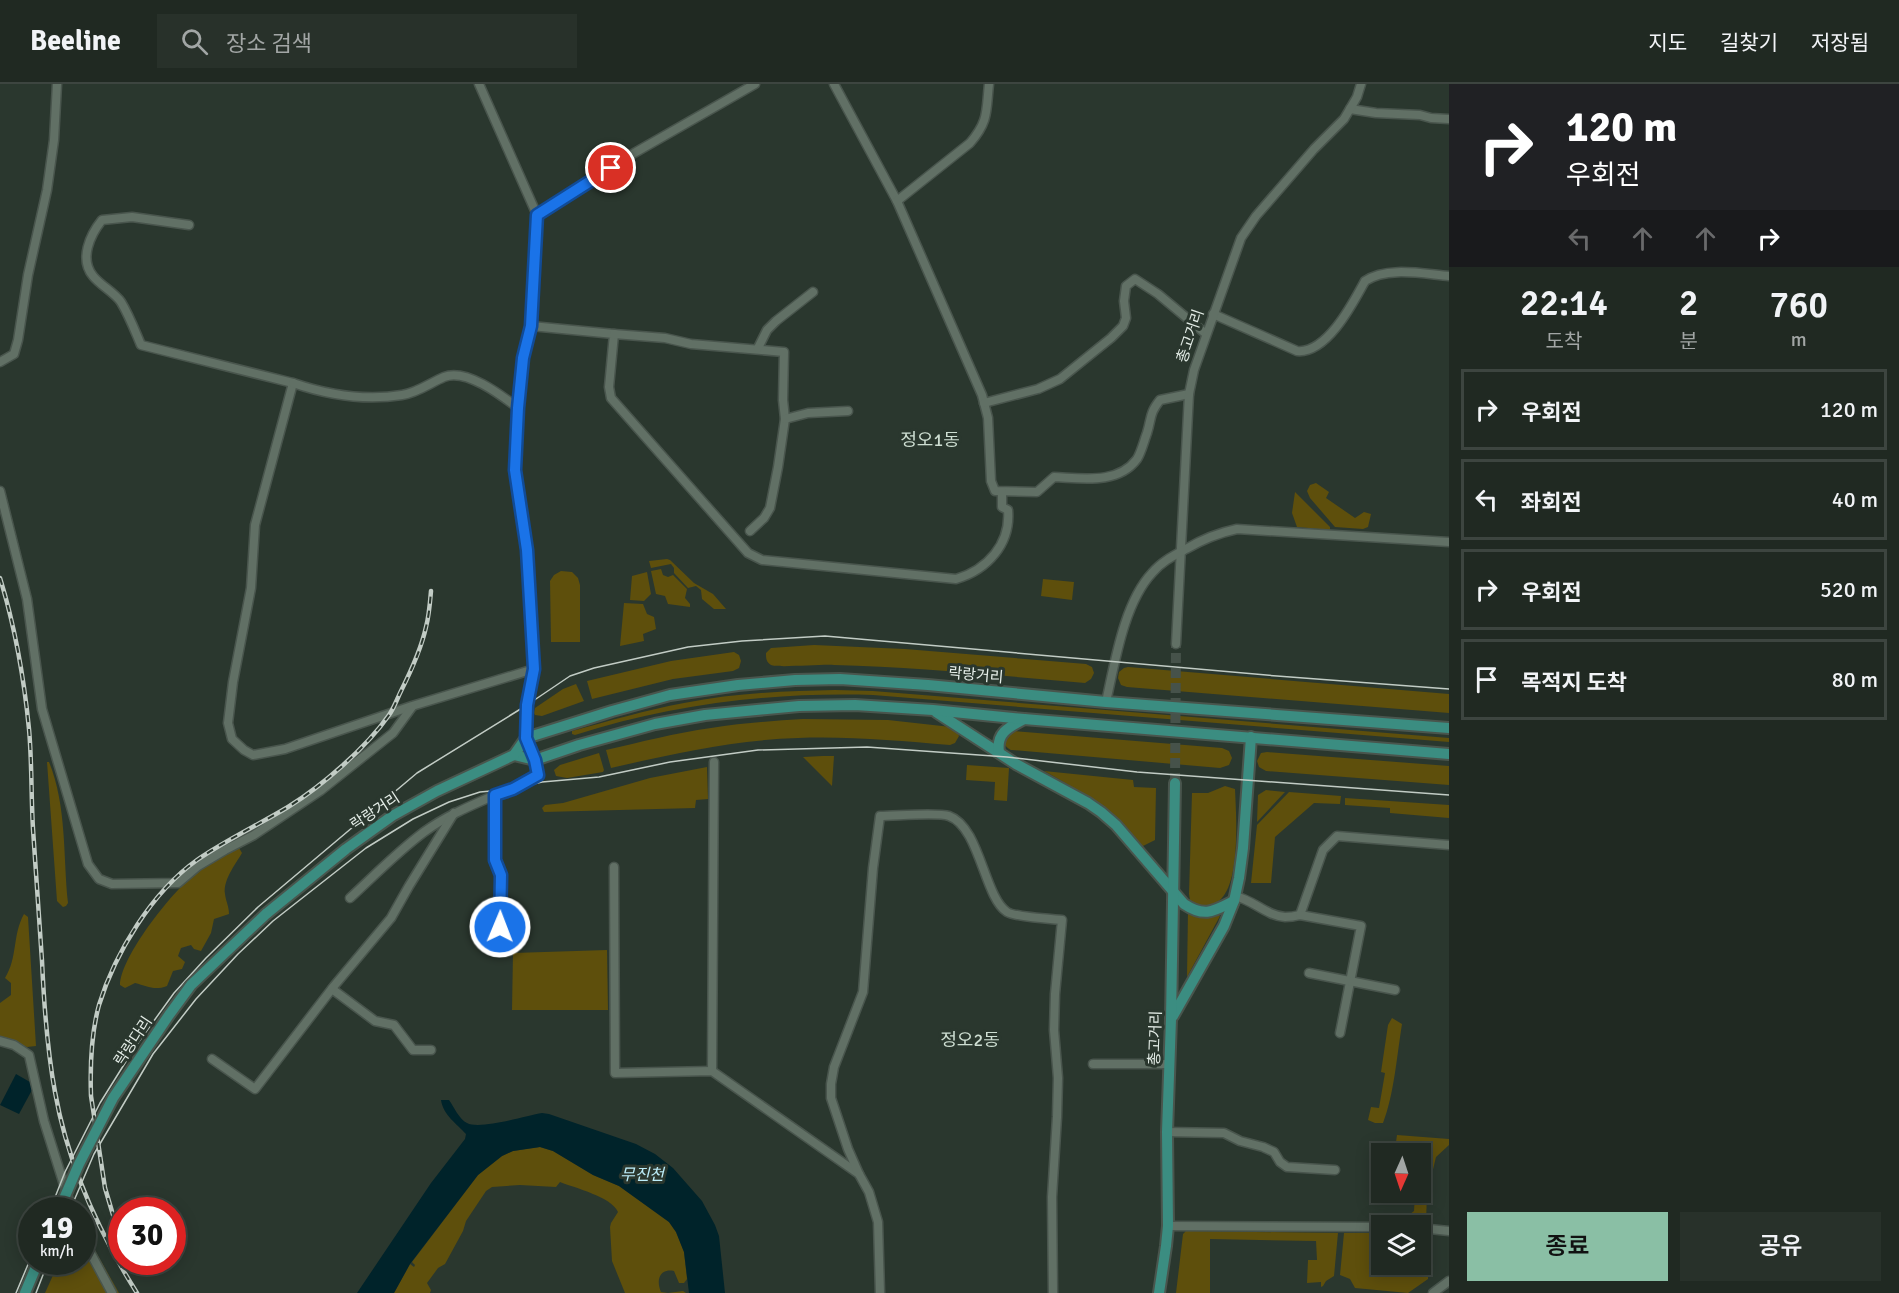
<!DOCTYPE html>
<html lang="ko">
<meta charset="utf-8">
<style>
body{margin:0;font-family:Signika,"Noto Sans KR",sans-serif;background:#28312a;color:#f1f3f6;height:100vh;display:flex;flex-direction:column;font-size:22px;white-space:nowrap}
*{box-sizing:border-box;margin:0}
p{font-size:20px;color:#a2a6a5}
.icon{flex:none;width:33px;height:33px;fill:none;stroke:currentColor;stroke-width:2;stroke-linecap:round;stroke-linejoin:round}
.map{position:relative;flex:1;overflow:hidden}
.drawer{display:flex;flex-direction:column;background:#202922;width:450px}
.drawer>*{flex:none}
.guide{background:#202124;color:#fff;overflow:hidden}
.needle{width:39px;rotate:183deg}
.controls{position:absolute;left:1371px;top:1059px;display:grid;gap:12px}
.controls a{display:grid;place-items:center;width:60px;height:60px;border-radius:0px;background:#202922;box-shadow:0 3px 15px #0003,0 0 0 2px #3d4540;font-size:30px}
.speed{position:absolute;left:18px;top:1113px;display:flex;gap:12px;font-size:30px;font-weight:700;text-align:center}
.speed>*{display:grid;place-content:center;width:78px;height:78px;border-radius:50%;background:#202922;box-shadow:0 3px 15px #0003,0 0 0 2px #3d4540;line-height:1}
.speed small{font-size:15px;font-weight:400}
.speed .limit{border:9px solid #d22;background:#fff;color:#111}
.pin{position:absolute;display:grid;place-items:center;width:51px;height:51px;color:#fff;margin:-26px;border:3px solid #fff;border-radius:50%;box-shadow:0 2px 6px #0007}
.me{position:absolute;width:66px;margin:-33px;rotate:1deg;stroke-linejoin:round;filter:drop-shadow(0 0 4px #0008)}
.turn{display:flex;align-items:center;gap:21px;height:126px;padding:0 18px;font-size:27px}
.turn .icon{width:78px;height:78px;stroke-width:2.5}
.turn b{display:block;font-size:42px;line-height:51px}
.lanes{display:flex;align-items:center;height:57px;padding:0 18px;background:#0003;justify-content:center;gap:30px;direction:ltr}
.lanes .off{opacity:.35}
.eta{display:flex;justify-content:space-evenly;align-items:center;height:102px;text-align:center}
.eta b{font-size:36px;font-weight:600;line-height:42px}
.primary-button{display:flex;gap:12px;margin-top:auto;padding:12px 18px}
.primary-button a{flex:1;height:69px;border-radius:0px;background:#8abfa5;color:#111;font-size:24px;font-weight:600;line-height:69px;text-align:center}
.primary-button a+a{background:#28312a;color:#f1f3f6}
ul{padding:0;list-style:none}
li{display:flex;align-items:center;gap:18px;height:81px;margin:0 12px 9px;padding:0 6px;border:3px solid #3d4540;border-radius:0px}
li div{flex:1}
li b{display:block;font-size:22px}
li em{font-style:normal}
header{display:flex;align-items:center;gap:36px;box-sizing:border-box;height:84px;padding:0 30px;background:#202922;border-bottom:2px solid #3d4540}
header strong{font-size:28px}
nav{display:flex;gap:33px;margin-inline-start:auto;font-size:21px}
.search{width:420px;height:54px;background:#28312a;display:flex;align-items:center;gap:15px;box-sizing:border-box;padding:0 21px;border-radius:0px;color:#a2a6a5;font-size:22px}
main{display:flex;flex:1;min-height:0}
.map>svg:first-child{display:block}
</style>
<header>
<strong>Beeline</strong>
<div class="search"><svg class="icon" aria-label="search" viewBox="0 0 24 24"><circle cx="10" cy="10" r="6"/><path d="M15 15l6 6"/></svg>장소 검색</div>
<nav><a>지도</a><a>길찾기</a><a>저장됨</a></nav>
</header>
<main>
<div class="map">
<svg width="1449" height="1209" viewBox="0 0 1449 1209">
<rect width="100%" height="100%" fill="#2a372e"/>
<g fill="#5e4f0c">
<path d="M1316 399 1329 408 1326 414 1355 434 1364 428 1371 430 1368 443 1363 445 1335 443 1310 414 1307 407 1310 401Z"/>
<path d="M1295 408 1330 443V446L1297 443 1292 429Z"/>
<path d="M667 475 670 476 694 499 713 510 726 525H714L702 515 701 506 696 502 688 504 674 489V484L671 480 651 484 649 477Z"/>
<path d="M661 485 663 491 668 493 673 491 687 505 685 514 690 520V523L668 520 665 512 656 510 651 487Z"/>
<path d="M561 487 572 488 578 494 580 501V558H551L550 497 554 491Z"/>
<path d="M647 488 651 510 644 517 630 516 632 492Z"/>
<path d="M1043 495 1074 498 1072 516 1041 512Z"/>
<path d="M624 519 643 520 647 530 654 533 656 545 643 550 644 557 620 562Z"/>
<path d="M814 561 905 565 1086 580 1092 583 1094 589 1091 595 1085 599C1002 592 918 583 834 581 823 580 777 584 771 581 766 578 766 574 766 569L771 564Z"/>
<path d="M734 568 739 571 741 577 739 584 733 587 673 595 592 615 587 597 671 577Z"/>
<path d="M1128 583 1449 610V629L1127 603 1121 601 1118 594 1119 588 1124 584Z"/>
<path d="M576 600 584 617 542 632 535 631 534 629 535 624 563 605Z"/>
<path d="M835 606 873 607 1449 654V658L873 611C772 608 671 620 575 651L572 650V647C609 637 646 626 684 619 733 609 785 607 835 606Z"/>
<path d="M803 635 888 636 951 643 957 647 959 652 955 659 950 661C899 657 849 652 798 654 734 656 672 670 611 684L606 666C641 658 675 649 711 644 741 639 772 637 803 635Z"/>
<path d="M1014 647 1222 664 1229 667 1232 674 1229 681 1220 684 1012 666C1005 664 1004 660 1004 653Z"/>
<path d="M1267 668 1449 682V701L1266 687 1259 683 1257 677 1261 669Z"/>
<path d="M599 669 604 686 603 688 567 694 556 692 554 686 560 681Z"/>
<path d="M823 672H834L832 702 803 673Z"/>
<path d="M47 678H49C67 722 63 772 68 819L66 822 63 823 57 817Z"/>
<path d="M967 681 1009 684 1007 717 994 716 995 698 966 696Z"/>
<path d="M707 683 708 715 696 716 695 724 544 728 542 724 545 721 563 719 650 694Z"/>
<path d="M1044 687 1133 696 1134 703 1156 704 1155 756 1141 763C1115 726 1083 709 1044 687Z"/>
<path d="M1225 702 1235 705C1236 730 1243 814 1211 821 1203 823 1196 821 1190 816L1189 810 1192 709H1208Z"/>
<path d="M1266 706 1285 708 1257 738 1258 711Z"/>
<path d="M1289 708 1341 712 1340 720 1314 719 1275 753 1271 799H1251L1257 741Z"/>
<path d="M1345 714 1449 721V734L1390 729V724L1345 721Z"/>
<path d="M234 764H239L242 769C235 781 223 796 225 810 226 818 229 822 229 830L214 835 211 849 201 867 194 865 191 861 181 864 178 872 185 878 182 885 173 887 167 902C154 907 147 902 135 899L125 904 120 901C121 874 164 819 184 800 199 786 216 774 234 764Z"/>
<path d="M1188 826 1218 830 1220 832 1187 893Z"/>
<path d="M24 830 28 833 36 962 27 963 0 954V919L11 911V899L5 894C18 873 12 852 24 830Z"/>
<path d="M607 866 608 926H512L513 869Z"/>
<path d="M1392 934 1402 940C1397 971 1394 1011 1383 1039H1375L1368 1036 1371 1023 1379 1024 1385 989 1381 988 1388 941Z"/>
<path d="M1397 1051 1449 1055V1061L1436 1073 1431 1094 1427 1095 1421 1087 1420 1070 1406 1069 1396 1058Z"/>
<path d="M540 1063 553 1067 593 1091 619 1102 669 1138 676 1148 684 1168 687 1195 684 1199H679L674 1187C659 1184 656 1197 661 1208L668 1209 683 1207 686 1209H625L612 1177 610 1143 611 1139 618 1128C612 1113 575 1104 560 1098L556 1103 520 1101 492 1103 486 1107 466 1137 463 1147 445 1180 438 1184 427 1199 431 1206 430 1209H394L410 1180 414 1183 415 1181 412 1178 478 1091 502 1072 513 1067Z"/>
<path d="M1421 1101 1427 1109 1426 1138H1395L1396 1132 1408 1129 1409 1131 1414 1127 1415 1109 1420 1108Z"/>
<path d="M83 1145 119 1209H45L59 1178H82Z"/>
<path d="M1186 1147 1338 1149 1334 1192 1326 1197 1323 1202 1321 1203V1198L1307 1199 1308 1176H1317L1316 1157 1210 1155V1209H1176L1183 1150Z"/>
<path d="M1344 1149H1381L1382 1180H1420L1421 1149H1422L1428 1157V1195L1408 1209 1355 1204 1350 1195 1340 1191Z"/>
</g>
<g fill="#00232a">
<path d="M16 990 30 998 32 1006 19 1030 0 1021Z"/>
<path d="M441 1016H449C454 1023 459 1035 467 1039 480 1046 525 1032 542 1029L549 1030 636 1060 655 1070 673 1084 702 1117 715 1141 719 1152 725 1209H689L684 1168 676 1148 669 1138 619 1102 593 1091 553 1067 540 1063 513 1067 502 1072 478 1091 410 1180 394 1209H357L431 1099 465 1055 466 1050C457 1040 443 1031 441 1016Z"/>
</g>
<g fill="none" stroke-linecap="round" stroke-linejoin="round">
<path stroke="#46524a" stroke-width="10" stroke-dasharray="10 5" stroke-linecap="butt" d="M1175 699 1176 560"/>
<g stroke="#49554d" stroke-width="11">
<g id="minor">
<path d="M479 0 537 131 531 242 523 274 518 324 515 386 527 466 534 585 527 621 526 654 535 676 539 691 513 705 495 711V776L501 791 500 843"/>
<path d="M834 0 897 117"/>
<path d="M989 0C986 27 989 37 970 59L897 117 982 311 988 334 991 397 995 407 1037 408 1054 393C1081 394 1118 401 1137 375 1141 369 1144 357 1147 349 1152 333 1149 330 1160 316L1189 310"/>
<path d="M1350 25 1376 29 1420 31 1431 34 1449 35"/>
<path d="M537 131 629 72 755 0"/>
<path d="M189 141 132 133 102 136C90 151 79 175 93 192 101 202 114 208 121 218 129 231 135 247 141 261L293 299 255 441 251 504 233 598 228 639 232 655 244 666 253 671 285 665 412 622 534 585"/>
<path d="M1213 230 1297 267C1327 270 1353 219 1365 197 1387 182 1424 190 1449 192"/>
<path d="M531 242 614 250 609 303 611 314 748 469 762 476 956 495C987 486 1011 460 1008 426L1002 423V408"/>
<path d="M614 250 665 254 691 260 784 268 783 316 785 335 778 383 770 424 764 434 750 447"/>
<path d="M758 264 767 246 776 237 813 208"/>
<path d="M0 278 14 270 18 256 28 191 47 106 54 56 57 0"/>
<path d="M293 299C328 311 365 317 402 311 417 309 430 299 444 293 466 284 501 311 518 324"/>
<path d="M984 319 1038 305 1060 295 1111 254 1123 242 1126 234 1124 217 1126 202 1135 195 1158 210 1206 250"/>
<path d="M785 335 808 329 848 327"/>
<path d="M0 407 27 515 42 625 88 780 99 795 112 800 178 799 198 782 225 766 254 751 320 707 393 649 412 623"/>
<path d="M1176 560 1189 310 1194 286 1241 154 1256 132 1314 65 1344 35 1357 13 1361 0"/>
<path d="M1106 618C1115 578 1124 519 1152 489 1161 478 1173 472 1186 465 1203 455 1218 449 1237 445L1449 458"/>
<path d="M614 783 615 989 712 987 859 1090 869 1108 878 1138 880 1209"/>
<path d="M1235 812C1253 816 1267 832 1285 833 1290 833 1296 832 1300 831L1323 766 1337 752 1449 761"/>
<path d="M350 814C374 792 397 768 424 748 446 732 470 722 495 711"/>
<path d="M1300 831 1361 842 1340 949"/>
<path d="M1309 889 1395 906"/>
<path d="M332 905 375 937 394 941 413 966H431"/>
<path d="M0 957 14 961 29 971 44 1037 72 1126"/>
<path d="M212 975 255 1005 334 902 391 834 409 802 454 729"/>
<path d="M1093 980H1169"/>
<path d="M712 987 714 678"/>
<path d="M1167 1048 1224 1049 1240 1057 1263 1063 1274 1068 1280 1078 1287 1083 1335 1086"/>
<path d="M859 1090 848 1065 831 1014V1000L834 983 863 908 873 784 880 732C896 732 937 728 949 732 980 743 984 813 1007 828 1015 833 1051 835 1062 836L1055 910 1054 946 1058 994 1057 1033 1052 1113 1053 1209"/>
<path d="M1168 1142 1382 1143"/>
<path d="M1420 1144 1449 1147"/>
<path d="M82 1153 112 1209"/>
<path d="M1433 1209 1449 1197"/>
</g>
</g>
<g stroke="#49554d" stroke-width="14">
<g id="major">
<path d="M936 628 1016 680 1088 719 1101 728 1116 741 1184 820C1205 834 1214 827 1234 817"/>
<path d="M999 668C996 649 1009 643 1024 635"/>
<path d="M514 671 535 676 579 661 655 640 705 631 799 622 855 621 933 626 1024 635 1449 670"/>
<path d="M266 830 346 765 392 732 437 707 514 671 526 654 612 627 670 611 738 601 795 596 840 595 928 601 1106 618 1449 644"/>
<path d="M1173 932 1224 842 1234 817 1239 794 1243 764 1251 653"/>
<path d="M25 1209 38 1178"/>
<path d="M1159 1209 1166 1162 1168 1142 1167 1048 1171 935 1175 699"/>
</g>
</g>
<use href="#minor" stroke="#617065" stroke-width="8"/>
<use href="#major" stroke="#3b8d81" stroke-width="10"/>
<g stroke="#c2ccc5" stroke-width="1.5">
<path d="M50 1126 65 1088 100 1019 135 963 174 909 206 874 258 823 417 689 527 621 570 592 594 584 688 563 742 557 825 552 1277 592 1449 605"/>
<path d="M70 1126 94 1070 153 970 196 915 238 870 273 837 366 764 413 735 449 718 480 708 513 705 542 698 599 693 670 678 758 666 867 663 1007 673 1137 688 1449 711"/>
<path d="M16 1209 32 1171"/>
<path d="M36 1209 48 1178"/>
</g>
<g stroke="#c2ccc5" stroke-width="4.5">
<g id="rail">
<path d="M0 494C15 543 24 594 29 645 32 678 31 712 33 745 36 789 39 833 42 877 44 921 47 965 55 1008 68 1081 98 1147 137 1209"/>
<path d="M122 1161 105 1104 91 1012C90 983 91 950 99 921 115 869 152 808 197 776 226 756 258 741 288 723 322 702 366 664 389 631 394 624 397 615 401 607 411 587 421 566 426 543 429 532 430 519 431 507"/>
</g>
</g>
<use href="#rail" stroke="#2a372e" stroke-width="2" stroke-dasharray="7" stroke-linecap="butt"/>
<g stroke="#49554d" stroke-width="14" stroke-linecap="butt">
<path id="major-bridge" d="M59 1126 79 1080 113 1014 169 931 191 901 266 830"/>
</g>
<use href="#major-bridge" stroke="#3b8d81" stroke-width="10"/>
</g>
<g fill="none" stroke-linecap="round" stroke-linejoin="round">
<g stroke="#114b97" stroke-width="15">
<path id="route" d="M500 843 501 791 495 776V711L513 705 538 691 535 676 526 654 527 621 534 585 527 466 515 386 518 324 523 274 531 242 537 131 611 84"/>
</g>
<use href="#route" stroke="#1a73e8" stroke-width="10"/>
</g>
<g text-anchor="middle" stroke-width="6" stroke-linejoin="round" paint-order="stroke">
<g font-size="15" fill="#e5eee8" stroke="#2a372e">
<text transform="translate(1190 252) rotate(-71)" y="5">총고거리</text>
<text transform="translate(976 591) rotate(5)" y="5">락랑거리</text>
<text transform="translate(375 727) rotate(-33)" y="5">락랑거리</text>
<text transform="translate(1155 954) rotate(-88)" y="5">총고거리</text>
<text transform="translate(133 957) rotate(-56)" y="5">락랑다리</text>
</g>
<g font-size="16" font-style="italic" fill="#bceefa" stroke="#2a372e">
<text x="642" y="1096">무진천</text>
</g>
<g font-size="18" fill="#ceded2" stroke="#2a372e">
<text x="930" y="362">정오1동</text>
<text x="970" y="962">정오2동</text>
</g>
</g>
</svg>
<div class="controls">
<a><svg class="needle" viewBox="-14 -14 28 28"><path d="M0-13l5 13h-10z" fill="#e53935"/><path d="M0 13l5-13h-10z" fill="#a2a6a5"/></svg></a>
<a><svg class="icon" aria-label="layers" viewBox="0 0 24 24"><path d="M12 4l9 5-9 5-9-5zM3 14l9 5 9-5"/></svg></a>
</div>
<div class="speed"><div>19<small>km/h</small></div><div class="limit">30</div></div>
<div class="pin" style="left:611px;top:84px;background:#d93025"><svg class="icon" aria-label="arrive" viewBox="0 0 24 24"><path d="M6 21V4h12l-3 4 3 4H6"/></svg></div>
<svg class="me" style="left:500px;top:843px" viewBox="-20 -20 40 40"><circle r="17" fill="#1a73e8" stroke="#fff" stroke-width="3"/><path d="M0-11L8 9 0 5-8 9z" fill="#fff"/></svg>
</div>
<section class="drawer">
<div class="guide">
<div class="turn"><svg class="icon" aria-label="right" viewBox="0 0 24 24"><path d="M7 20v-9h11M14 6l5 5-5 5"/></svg><div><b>120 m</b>우회전</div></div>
<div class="lanes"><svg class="icon off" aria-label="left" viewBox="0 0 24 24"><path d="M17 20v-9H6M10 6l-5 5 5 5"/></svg><svg class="icon off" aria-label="ahead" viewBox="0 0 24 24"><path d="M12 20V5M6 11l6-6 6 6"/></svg><svg class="icon off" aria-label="ahead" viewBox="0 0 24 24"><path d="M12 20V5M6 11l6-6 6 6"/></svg><svg class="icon" aria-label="right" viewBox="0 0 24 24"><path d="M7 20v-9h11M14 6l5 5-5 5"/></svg></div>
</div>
<div class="eta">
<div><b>22:14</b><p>도착</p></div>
<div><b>2</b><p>분</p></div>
<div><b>760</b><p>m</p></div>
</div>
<ul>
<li><svg class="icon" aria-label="right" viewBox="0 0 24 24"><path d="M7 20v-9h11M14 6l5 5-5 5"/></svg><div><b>우회전</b></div><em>120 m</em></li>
<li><svg class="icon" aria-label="left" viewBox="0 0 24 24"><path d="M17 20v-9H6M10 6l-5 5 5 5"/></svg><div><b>좌회전</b></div><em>40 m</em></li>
<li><svg class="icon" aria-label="right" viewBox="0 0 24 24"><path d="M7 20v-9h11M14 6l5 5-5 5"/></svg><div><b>우회전</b></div><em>520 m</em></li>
<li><svg class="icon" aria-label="arrive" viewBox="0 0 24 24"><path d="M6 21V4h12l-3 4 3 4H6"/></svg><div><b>목적지 도착</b></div><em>80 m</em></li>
</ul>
<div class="primary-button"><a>종료</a><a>공유</a></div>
</section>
</main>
